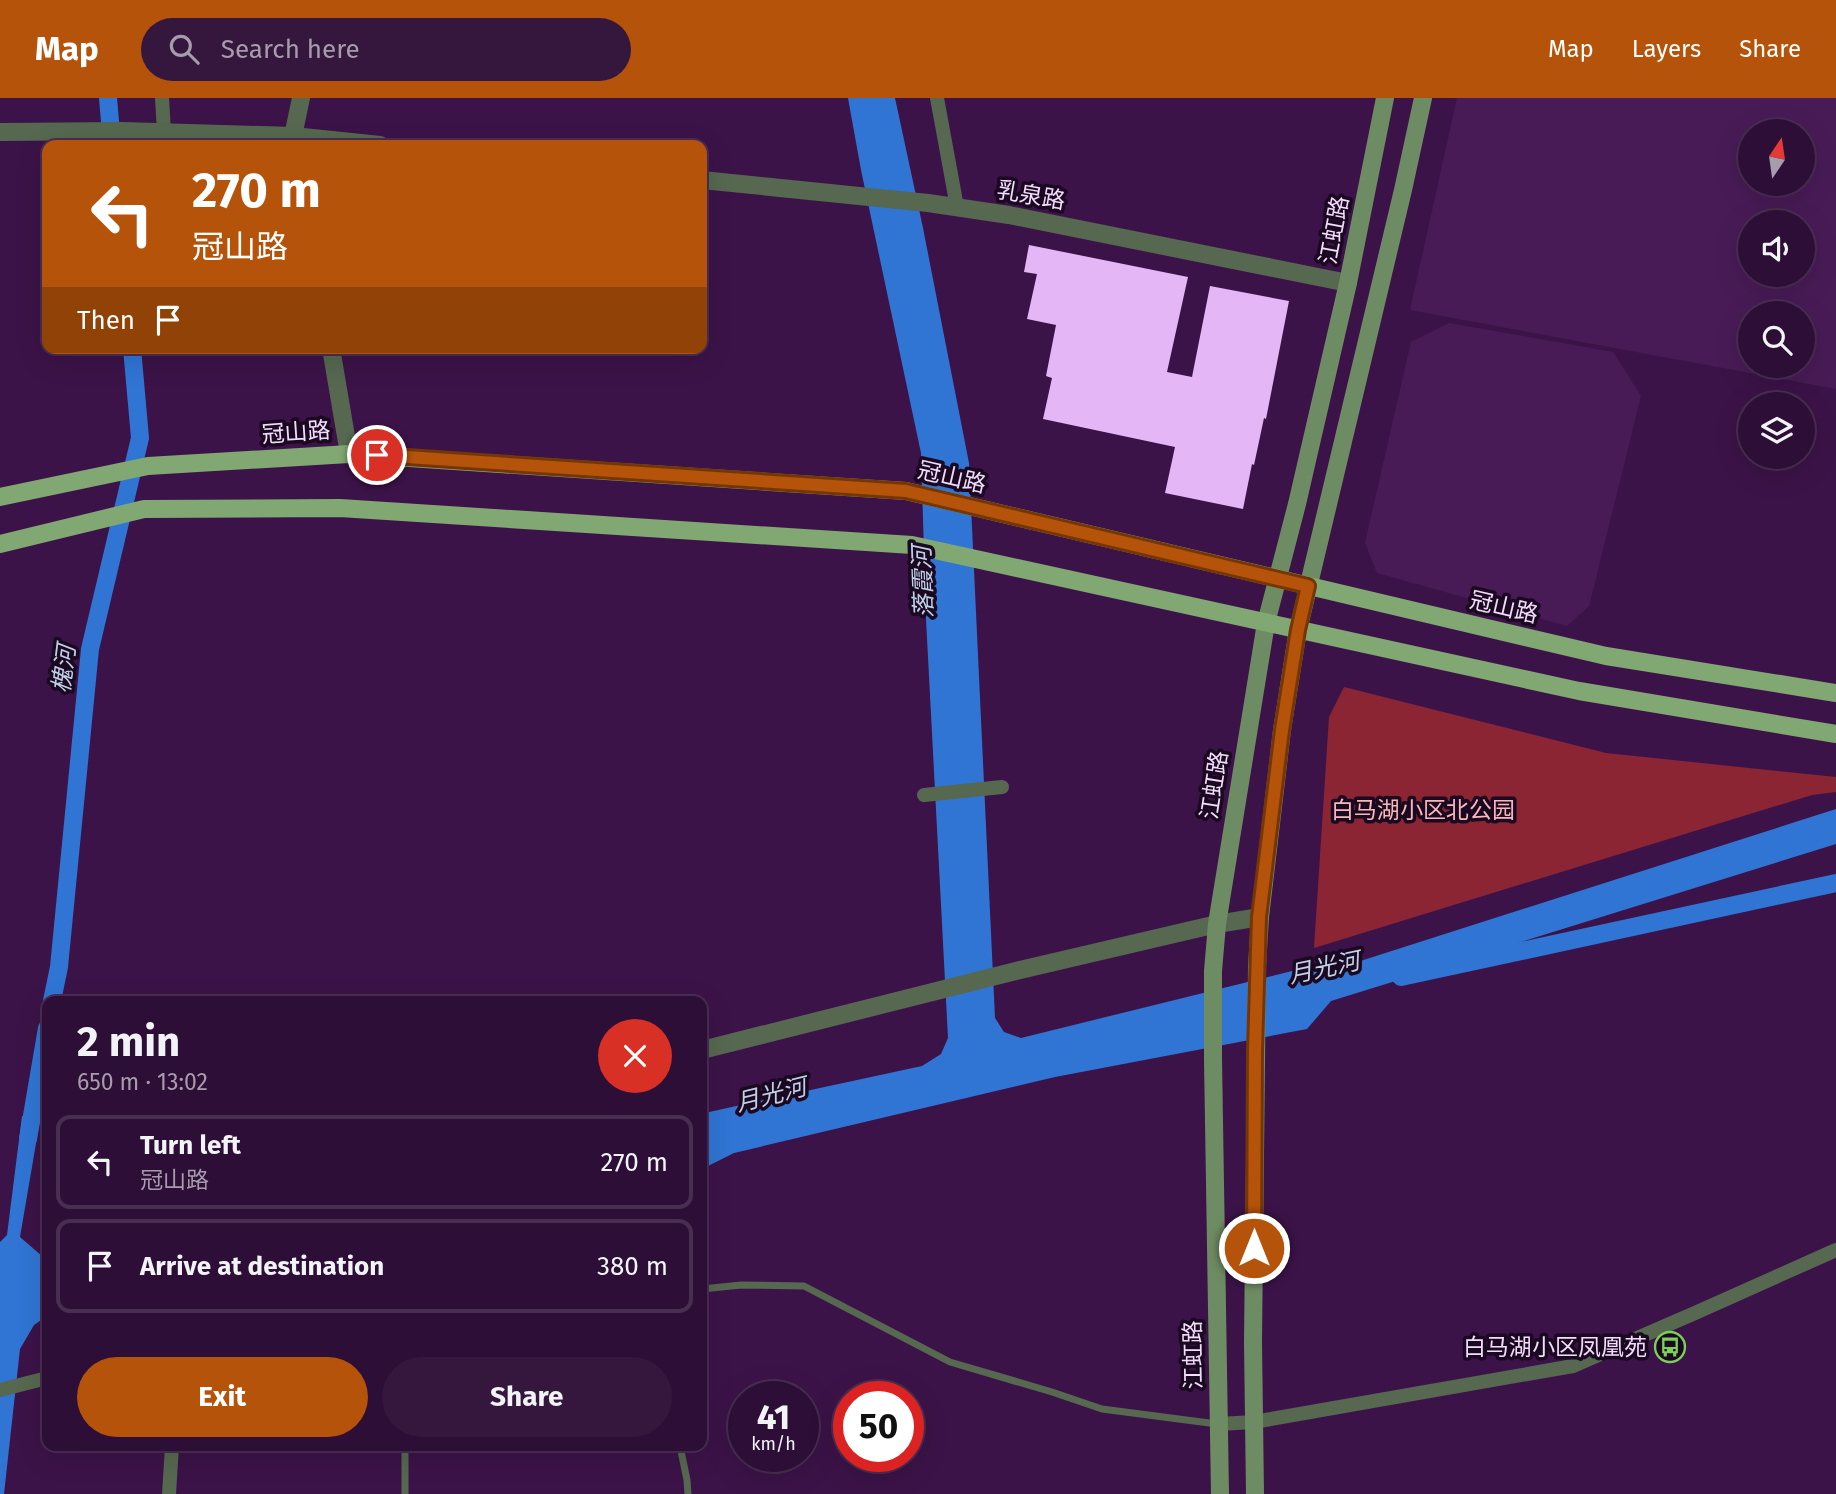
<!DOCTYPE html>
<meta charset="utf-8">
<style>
body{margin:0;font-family:"Fira Sans","Noto Sans SC",sans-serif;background:#35173e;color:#f1f3f6;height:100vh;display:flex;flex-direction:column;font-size:26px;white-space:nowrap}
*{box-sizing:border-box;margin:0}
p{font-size:23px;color:#a79cad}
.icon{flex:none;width:38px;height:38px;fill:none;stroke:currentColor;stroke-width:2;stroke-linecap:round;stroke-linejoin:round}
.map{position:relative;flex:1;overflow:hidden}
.side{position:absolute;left:42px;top:898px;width:665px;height:455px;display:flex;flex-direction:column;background:#2d0e36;border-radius:14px;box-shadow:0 7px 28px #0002,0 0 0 2px #482e51}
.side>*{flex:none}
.top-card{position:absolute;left:42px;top:42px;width:665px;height:214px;border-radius:14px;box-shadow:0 7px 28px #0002,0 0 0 2px #482e51;background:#b45309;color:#fff;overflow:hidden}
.needle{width:46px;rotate:13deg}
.fabs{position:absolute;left:1738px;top:21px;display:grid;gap:14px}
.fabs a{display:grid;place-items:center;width:77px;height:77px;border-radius:50%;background:#2d0e36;box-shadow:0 7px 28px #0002,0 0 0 2px #482e51;font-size:35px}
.speed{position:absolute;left:728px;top:1283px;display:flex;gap:14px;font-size:35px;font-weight:700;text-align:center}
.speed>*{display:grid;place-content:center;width:91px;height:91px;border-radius:50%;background:#2d0e36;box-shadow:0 7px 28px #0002,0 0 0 2px #482e51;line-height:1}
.speed small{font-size:18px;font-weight:400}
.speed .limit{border:10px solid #d22;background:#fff;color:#111}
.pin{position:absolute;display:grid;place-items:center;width:60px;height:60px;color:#fff;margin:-30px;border:4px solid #fff;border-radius:50%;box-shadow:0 2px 7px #0007}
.me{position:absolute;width:77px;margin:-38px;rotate:0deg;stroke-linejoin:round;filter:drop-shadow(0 0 5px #0008)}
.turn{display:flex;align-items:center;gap:24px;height:147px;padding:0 35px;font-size:32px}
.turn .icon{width:91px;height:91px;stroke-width:2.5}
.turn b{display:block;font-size:49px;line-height:60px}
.then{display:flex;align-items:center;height:66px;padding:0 35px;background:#0003;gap:14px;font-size:26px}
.round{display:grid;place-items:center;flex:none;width:74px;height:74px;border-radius:37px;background:#35173e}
.overview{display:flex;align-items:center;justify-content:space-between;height:119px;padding:0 35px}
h1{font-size:42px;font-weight:700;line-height:52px}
.primary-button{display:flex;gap:14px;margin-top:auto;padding:14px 35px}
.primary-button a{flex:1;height:80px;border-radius:42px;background:#b45309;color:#fff;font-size:28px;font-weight:700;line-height:80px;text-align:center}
.primary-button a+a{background:#35173e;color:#f1f3f6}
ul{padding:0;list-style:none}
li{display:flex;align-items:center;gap:21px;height:94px;margin:0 14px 10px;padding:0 21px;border:4px solid #482e51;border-radius:14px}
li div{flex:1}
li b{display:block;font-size:26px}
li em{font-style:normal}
header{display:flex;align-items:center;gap:42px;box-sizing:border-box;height:98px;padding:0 35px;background:#b45309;color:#fff}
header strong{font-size:33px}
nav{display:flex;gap:38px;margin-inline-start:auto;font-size:24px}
.search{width:490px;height:63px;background:#35173e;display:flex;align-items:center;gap:18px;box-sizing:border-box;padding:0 24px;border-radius:38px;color:#a79cad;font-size:26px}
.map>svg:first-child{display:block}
</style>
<header>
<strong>Map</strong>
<div class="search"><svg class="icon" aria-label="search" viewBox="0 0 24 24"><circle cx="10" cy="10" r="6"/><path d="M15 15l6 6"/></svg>Search here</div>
<nav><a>Map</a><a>Layers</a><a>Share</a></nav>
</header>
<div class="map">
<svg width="1836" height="1396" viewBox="0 0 1836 1396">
<rect width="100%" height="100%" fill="#3c1348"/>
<g fill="#481b56" fill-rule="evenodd">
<path d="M1457 0H1836V291L1410 212ZM1750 33H1802V86H1750ZM1750 124H1802V177H1750ZM1750 215H1802V268H1750Z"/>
<path d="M1449 225 1613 254 1641 298 1589 508 1567 528 1377 475 1365 445 1411 244Z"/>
</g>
<path fill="#8b2533" d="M1344 589 1606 655 1836 679V694L1812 697 1314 850 1329 619Z"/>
<g fill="#3075d4">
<path d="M848 0H895L923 130 969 365 995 920 1004 934 1021 940 1300 871 1326 874 1836 711V746L1331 903 1307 931 1055 979 734 1055 702 1071V1019L709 1014 922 968 941 956 948 940 926 521 921 355 861 72Z"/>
<path d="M22 1018 40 1022 20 1139 42 1158 47 1159V1218L34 1227 20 1251 4 1396H0V1144L7 1137Z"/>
</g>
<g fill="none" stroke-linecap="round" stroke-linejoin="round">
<g stroke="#3075d4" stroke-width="18">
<path d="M108 0 112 47"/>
<path d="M1401 879 1836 785"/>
<path d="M52 903 59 869 90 551 140 340 132 250"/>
<path d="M28 1041 47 930"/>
</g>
</g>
<path fill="#e5b6f6" d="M1029 147 1188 179 1167 274 1192 279 1210 188 1289 203 1266 321 1264 320 1254 367 1252 366 1243 411 1165 395 1175 349 1043 321 1052 280 1046 278 1056 227 1027 221 1037 176 1024 174Z"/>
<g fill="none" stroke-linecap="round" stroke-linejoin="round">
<g stroke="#56684f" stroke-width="7">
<path d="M702 1191 741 1187 804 1188 950 1264 1052 1294 1102 1311 1217 1326"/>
<path d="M405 1348V1396"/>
<path d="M680 1348 687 1382 688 1396"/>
</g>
<g stroke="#56684f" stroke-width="14">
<path d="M162 0 164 34"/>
<path d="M937 0 957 109"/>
<path d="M924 697 1002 689"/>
<path d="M0 1292 47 1280"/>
<path d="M1219 1326 1254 1324 1573 1268 1695 1215 1836 1152"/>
<path d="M169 1396 172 1348"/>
</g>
<g stroke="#56684f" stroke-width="18">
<path d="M0 34 123 33 293 38 380 47"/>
<path d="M294 47 293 38 301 0"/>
<path d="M702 82 928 105 1009 117 1348 185"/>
<path d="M331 250 349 356"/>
<path d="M702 952 1020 872 1217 826 1260 819"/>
</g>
<g stroke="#6e8c63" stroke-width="18">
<path d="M1220 1396 1213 961V873L1217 826 1266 525 1297 406 1348 185 1385 0"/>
<path d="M1255 1396 1253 1244 1257 869 1260 819 1282 632 1298 532 1403 92 1423 0"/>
</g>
<g stroke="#81a772" stroke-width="18">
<path d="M0 399 148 368 349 356 906 393 1606 558 1836 595"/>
<path d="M0 446 144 411 340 410 912 447 1579 593 1836 636"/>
</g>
</g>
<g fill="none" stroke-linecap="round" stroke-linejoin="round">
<g stroke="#753606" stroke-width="18">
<path id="route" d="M377 357 906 393 1308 488 1298 532 1282 632 1259 819 1255 953 1254 1150"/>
</g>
<use href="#route" stroke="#b45309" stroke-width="12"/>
</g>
<defs>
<g id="bus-ring" transform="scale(1.575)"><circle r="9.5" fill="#1a0920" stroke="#7bd156" stroke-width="1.5"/><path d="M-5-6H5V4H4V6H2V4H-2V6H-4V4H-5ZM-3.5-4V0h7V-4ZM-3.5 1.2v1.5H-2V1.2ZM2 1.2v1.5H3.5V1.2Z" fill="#7bd156"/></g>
</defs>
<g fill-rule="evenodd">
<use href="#bus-ring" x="1670" y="1249"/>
</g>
<g text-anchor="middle" stroke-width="7" stroke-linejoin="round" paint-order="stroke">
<g font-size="23" fill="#f2dbfb" stroke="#1a0920">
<text transform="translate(1031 97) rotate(10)" y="8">乳泉路</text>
<text transform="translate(1334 132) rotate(-79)" y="8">江虹路</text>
<text transform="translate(296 334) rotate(-4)" y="8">冠山路</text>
<text transform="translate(952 379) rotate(13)" y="8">冠山路</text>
<text transform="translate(1504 509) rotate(13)" y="8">冠山路</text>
<text transform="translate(1214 687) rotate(-81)" y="8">江虹路</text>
<text transform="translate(1193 1257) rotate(-91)" y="8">江虹路</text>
</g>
<g font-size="23" fill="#f9b7b9" stroke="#1a0920">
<text x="1423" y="720">白马湖小区北公园</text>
</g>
<g font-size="23" fill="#f2dbfb" stroke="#1a0920" text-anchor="end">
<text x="1647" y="1257">白马湖小区凤凰苑</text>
</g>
<g font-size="24" font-style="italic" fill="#bfd0e8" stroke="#1a0920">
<text transform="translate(923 484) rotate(-92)" y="8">落霞河</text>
<text transform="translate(64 571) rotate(-83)" y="8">槐河</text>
<text transform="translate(1324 870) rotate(-12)" y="8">月光河</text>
<text transform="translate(771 997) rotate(-14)" y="8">月光河</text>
</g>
</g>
</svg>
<div class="fabs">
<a><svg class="needle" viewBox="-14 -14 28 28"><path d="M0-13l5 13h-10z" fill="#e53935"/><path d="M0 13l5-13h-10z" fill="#a79cad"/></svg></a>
<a><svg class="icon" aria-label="sound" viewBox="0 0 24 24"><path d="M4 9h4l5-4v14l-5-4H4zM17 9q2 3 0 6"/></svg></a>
<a><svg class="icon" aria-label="search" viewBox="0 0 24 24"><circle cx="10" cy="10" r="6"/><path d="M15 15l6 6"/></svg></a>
<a><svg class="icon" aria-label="layers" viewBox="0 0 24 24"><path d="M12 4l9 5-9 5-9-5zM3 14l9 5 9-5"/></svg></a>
</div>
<div class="speed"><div>41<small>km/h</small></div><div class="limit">50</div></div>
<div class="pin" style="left:377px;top:357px;background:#d93025"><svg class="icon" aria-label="arrive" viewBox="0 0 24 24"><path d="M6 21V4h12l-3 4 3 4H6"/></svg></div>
<svg class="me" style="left:1254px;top:1150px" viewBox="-20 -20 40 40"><circle r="17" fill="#b45309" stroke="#fff" stroke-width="3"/><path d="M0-11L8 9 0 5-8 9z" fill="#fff"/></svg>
<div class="top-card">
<div class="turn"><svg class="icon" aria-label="left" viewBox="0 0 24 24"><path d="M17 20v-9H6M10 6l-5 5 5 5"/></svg><div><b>270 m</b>冠山路</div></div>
<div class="then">Then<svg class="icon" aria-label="arrive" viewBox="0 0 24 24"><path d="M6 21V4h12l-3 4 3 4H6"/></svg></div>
</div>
<section class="side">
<div class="overview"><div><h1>2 min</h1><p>650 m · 13:02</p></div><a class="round" style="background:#d93025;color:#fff"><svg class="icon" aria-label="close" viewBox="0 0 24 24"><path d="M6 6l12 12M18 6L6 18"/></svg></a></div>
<ul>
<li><svg class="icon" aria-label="left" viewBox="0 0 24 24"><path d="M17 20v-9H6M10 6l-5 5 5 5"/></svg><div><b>Turn left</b><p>冠山路</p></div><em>270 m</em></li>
<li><svg class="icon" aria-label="arrive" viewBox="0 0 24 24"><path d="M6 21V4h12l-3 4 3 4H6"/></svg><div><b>Arrive at destination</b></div><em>380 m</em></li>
</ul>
<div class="primary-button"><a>Exit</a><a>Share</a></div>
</section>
</div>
